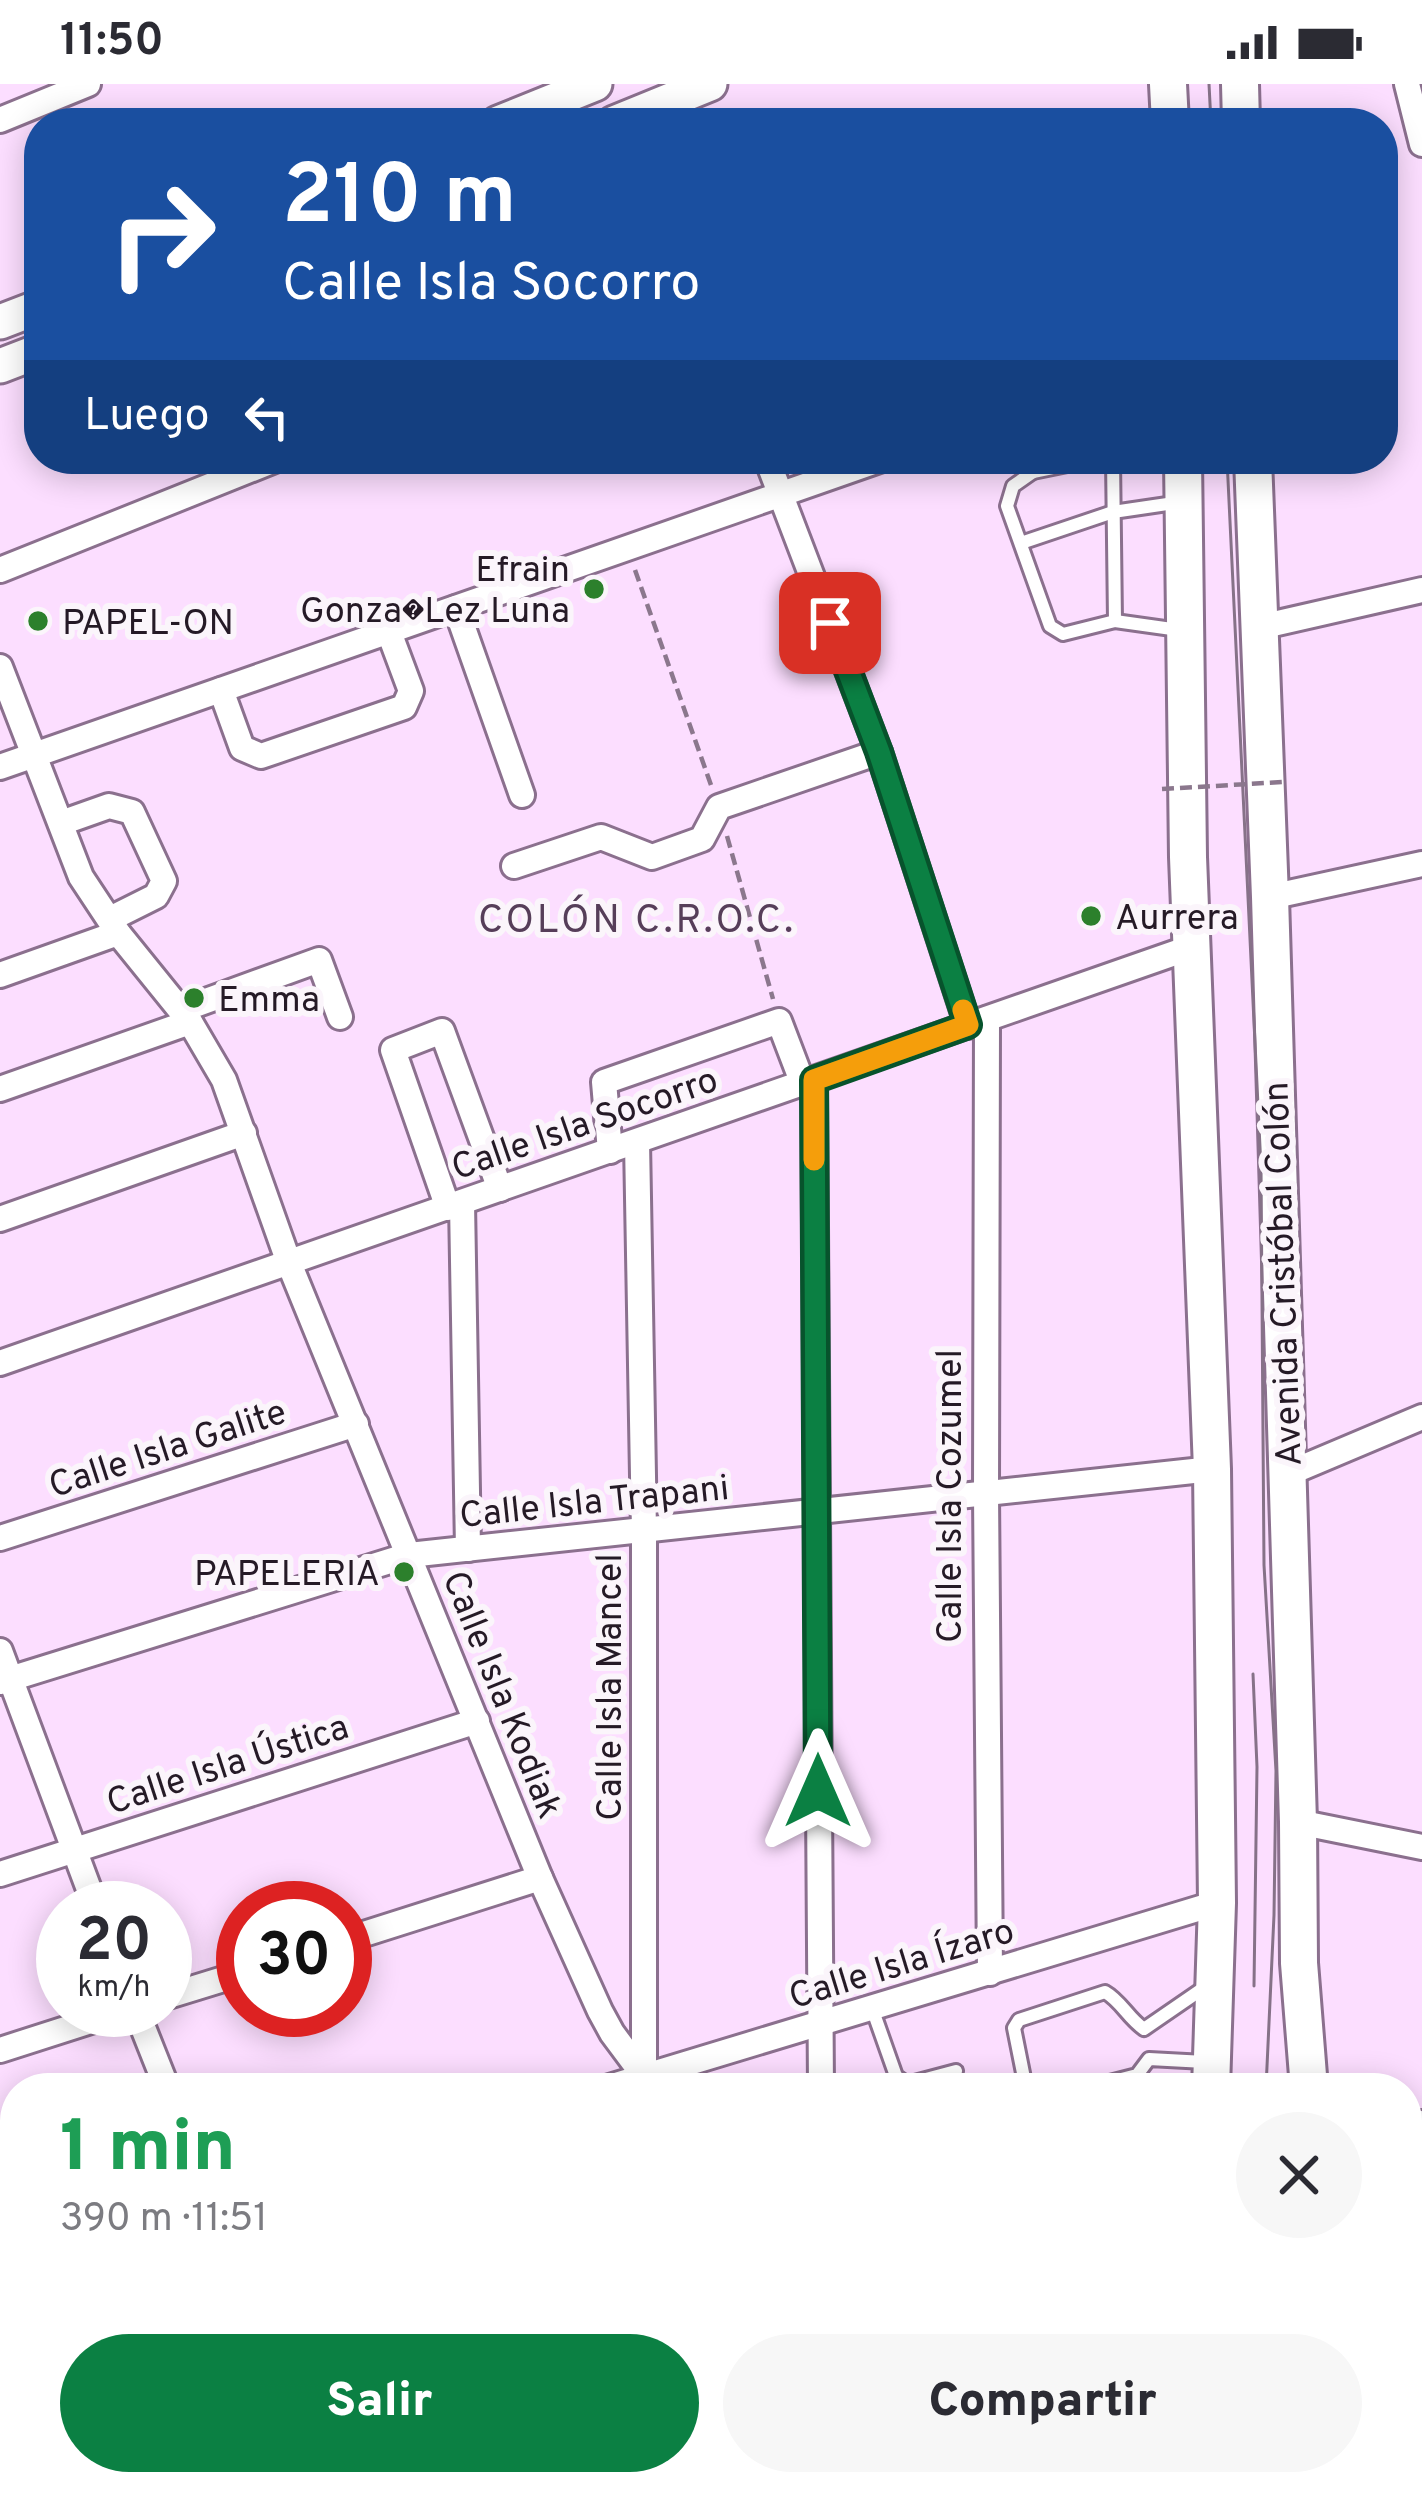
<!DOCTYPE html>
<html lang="es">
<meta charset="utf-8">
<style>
body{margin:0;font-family:Overpass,sans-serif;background:#f7f7f7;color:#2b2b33;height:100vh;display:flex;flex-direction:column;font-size:45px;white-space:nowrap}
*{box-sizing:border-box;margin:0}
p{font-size:39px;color:#7c7c81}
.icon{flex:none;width:66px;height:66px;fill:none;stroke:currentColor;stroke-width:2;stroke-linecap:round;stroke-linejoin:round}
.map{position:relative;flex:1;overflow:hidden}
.details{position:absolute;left:0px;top:1989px;width:1422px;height:423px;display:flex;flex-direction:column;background:#fff;border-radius:48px 48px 0 0;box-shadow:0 6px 30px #0003}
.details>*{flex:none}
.top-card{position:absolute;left:24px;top:24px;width:1374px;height:366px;border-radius:48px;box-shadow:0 6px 30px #0003;background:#1a4fa0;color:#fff;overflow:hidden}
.speed{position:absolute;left:36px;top:1797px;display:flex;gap:24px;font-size:60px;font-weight:700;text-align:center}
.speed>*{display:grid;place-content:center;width:156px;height:156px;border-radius:50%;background:#fff;box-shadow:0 6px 30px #0003;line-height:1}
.speed small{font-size:30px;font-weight:400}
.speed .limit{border:18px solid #d22;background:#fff;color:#111}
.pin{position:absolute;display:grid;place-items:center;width:102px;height:102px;color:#fff;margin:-51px;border-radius:24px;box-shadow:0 6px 18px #0006}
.me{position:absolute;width:132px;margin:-66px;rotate:0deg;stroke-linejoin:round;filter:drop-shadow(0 0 9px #0008)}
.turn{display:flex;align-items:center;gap:42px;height:252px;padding:0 60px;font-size:54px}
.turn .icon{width:156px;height:156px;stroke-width:2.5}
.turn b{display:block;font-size:84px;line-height:102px}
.then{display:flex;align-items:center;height:114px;padding:0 60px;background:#0003;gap:24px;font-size:45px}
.round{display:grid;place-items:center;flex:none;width:126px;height:126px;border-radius:63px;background:#f7f7f7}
.summary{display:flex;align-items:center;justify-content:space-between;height:204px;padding:0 60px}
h1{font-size:72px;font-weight:800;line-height:90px;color:#1e9e55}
.cta{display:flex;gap:24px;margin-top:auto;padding:24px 60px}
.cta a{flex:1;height:138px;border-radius:72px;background:#0b8043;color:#fff;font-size:48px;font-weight:800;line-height:138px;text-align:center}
.cta a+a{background:#f7f7f7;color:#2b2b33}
.status{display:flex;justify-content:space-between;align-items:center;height:84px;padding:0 60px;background:#fff;direction:ltr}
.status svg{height:33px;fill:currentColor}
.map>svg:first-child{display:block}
</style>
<div class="status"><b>11:50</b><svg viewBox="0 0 49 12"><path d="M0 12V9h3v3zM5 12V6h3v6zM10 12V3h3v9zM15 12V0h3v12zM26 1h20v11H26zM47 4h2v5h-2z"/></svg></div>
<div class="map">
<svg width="1422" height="2411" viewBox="0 0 1422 2411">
<rect width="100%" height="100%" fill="#fcdeff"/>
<path fill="#cd95d3" d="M1219 2397H1268L1267 2411H1218Z"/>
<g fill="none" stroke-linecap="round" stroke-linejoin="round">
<g stroke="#8b708e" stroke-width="18">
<g id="lane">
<path d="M1028 375 1033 388 1097 375"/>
<path d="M1033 388 1013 402 1007 422 1050 542 1063 550 1115 537 1113 375"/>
<path d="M1021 459 1113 428 1181 418"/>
<path d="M1115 537 1179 546"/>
<path d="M872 1924 896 1992 907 2000 956 1987"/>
<path d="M1026 2004 1014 1944 1019 1936 1105 1908C1121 1917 1128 1934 1144 1945L1208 1901"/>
<path d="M1086 2004 1137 1991 1149 1975 1205 1978"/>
<path d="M1407 2321 1422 2318"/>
<path d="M1407 2387 1422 2383"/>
</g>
</g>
<g stroke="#8b708e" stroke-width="30">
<g id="street">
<path d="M1407 0 1422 60"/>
<path d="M0 36 88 0"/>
<path d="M767 375 879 668 968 942"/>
<path d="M0 486 277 375"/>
<path d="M456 524 522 711"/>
<path d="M1260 543 1422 506"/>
<path d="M0 583 81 793 118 849 190 938 224 996 289 1179 540 1794 600 1927 612 1949 644 1992"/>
<path d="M221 606 242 664 261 672 404 623 411 607 389 548"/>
<path d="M0 683 882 375"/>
<path d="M61 739 109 722 132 728 164 797 156 812 110 835"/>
<path d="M514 782 601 753 652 773 702 755 719 723 879 668"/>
<path d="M1270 813 1422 780"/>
<path d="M0 891 118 849"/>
<path d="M181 926 319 876 340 933"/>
<path d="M987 935 986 1410 990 1889"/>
<path d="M814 996 821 2004"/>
<path d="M0 1005 190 938"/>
<path d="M637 1058 644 1447V1997"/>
<path d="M610 1067 604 998 779 937 803 1000"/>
<path d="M462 1119 468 1465"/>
<path d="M448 1124 393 966 442 947 500 1105"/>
<path d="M0 1135 244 1049"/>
<path d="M0 1279 1192 863"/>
<path d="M1287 1390 1422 1333"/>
<path d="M0 1454 356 1340"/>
<path d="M0 1567 96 1824"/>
<path d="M0 1598 409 1471 1212 1385"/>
<path d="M1298 1738 1422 1763"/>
<path d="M0 1790 477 1637"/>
<path d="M345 1856 540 1794"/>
<path d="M165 1913 243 1889"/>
<path d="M136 1926 167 2004"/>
<path d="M0 1966 125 1926"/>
<path d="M606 2004 1217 1819"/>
<path d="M1407 2046 1422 2039"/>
<path d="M0 2192 15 2187"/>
<path d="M0 2392 15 2386"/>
<path d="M325 2397 330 2411"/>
<path d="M824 2397 825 2411"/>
<path d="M1348 2397 1349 2411"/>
<path d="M643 2411V2397"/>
</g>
</g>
<g stroke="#8b708e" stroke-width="39">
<g id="secondary">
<path d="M498 39 595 0"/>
<path d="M614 39 710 0"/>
<path d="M0 238 39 223"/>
<path d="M0 282 39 267"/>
</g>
</g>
<g stroke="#8b708e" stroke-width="42">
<g id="primary">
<path d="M1168 0 1170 39"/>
<path d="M1240 0 1241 39"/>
<path d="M1183 375 1188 773 1212 1385 1217 1819 1211 2004"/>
<path d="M1253 375 1270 813 1298 1738 1299 1879 1309 2004"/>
<path d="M1196 2411 1197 2397"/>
<path d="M1302 2411 1303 2397"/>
</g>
</g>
<g stroke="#8b778d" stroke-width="4.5" stroke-dasharray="12 6" stroke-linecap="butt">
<path d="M635 486 711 701"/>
<path d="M727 752 773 915"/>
</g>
<use href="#lane" stroke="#fff" stroke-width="12"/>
<use href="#street" stroke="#fff" stroke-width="24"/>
<use href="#secondary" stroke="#fff" stroke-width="33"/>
<use href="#primary" stroke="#fff" stroke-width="36"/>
<g stroke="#867288" stroke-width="3">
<path d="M1209 0 1211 39"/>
<path d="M1227 375 1261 1084 1264 1481 1276 1687 1274 1831 1266 2004"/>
<path d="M1253 1590 1257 1683 1254 1902"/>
<path d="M1237 2411V2397"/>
</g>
<path stroke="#8b778d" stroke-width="4.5" stroke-dasharray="12 6" stroke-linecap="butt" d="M1162 705 1283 698"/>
</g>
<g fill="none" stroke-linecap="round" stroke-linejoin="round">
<g stroke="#07532c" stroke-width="30">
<path id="route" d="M818 1707 814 996 968 941 879 668 830 539"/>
</g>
<use href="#route" stroke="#0b8043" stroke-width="21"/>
<path stroke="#f59e0b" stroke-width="21" d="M814 1076V996L968 941 963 926"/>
</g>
<g fill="#2c802c" stroke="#fbf5fb" stroke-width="4.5">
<circle cx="594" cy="505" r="12"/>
<circle cx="38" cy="537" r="12"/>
<circle cx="1091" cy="832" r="12"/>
<circle cx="194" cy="914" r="12"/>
<circle cx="404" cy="1488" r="12"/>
</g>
<g text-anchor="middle" stroke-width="12" stroke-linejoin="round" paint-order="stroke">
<g font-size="36" fill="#251a26" stroke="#fbf5fb" text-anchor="start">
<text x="570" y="497" text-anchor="end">Efrain<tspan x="570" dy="41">Gonza�Lez Luna</tspan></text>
<text x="62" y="550">PAPEL-ON</text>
<text x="1115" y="845">Aurrera</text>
<text x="218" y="927">Emma</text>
<text x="380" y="1501" text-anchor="end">PAPELERIA</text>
</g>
<g font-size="36" fill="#251a26" stroke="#fbf5fb">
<text transform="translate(584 1038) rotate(-19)" y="13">Calle Isla Socorro</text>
<text transform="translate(1281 1190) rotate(-92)" y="13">Avenida Cristóbal Colón</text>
<text transform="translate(167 1363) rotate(-18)" y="13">Calle Isla Galite</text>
<text transform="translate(948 1412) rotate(-90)" y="13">Calle Isla Cozumel</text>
<text transform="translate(594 1416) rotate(-6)" y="13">Calle Isla Trapani</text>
<text transform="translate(608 1603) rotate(-90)" y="13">Calle Isla Mancel</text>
<text transform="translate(504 1610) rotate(68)" y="13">Calle Isla Kodiak</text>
<text transform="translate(227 1679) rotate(-18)" y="13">Calle Isla Ústica</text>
<text transform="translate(901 1878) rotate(-17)" y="13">Calle Isla Ízaro</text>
</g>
<g font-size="39" letter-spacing="3" fill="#563e59" stroke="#fbf5fb">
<text x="637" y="848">COLÓN C.R.O.C.</text>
</g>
</g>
</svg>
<div class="speed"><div>20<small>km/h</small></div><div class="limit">30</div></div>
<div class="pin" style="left:830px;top:539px;background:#d93025"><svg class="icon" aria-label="arrive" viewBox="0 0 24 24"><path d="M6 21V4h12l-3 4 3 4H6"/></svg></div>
<svg class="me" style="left:818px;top:1707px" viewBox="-20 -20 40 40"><path d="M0-17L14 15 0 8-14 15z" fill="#0b8043" stroke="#fff" stroke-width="4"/></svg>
<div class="top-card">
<div class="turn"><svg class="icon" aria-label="right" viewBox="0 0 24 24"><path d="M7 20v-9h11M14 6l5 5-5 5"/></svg><div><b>210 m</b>Calle Isla Socorro</div></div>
<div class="then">Luego<svg class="icon" aria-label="left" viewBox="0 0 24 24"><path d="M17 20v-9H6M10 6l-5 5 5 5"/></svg></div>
</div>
<section class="details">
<div class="summary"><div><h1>1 min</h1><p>390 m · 11:51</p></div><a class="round"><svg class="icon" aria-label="close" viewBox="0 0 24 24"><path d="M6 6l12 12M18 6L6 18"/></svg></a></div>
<div class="cta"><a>Salir</a><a>Compartir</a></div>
</section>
</div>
